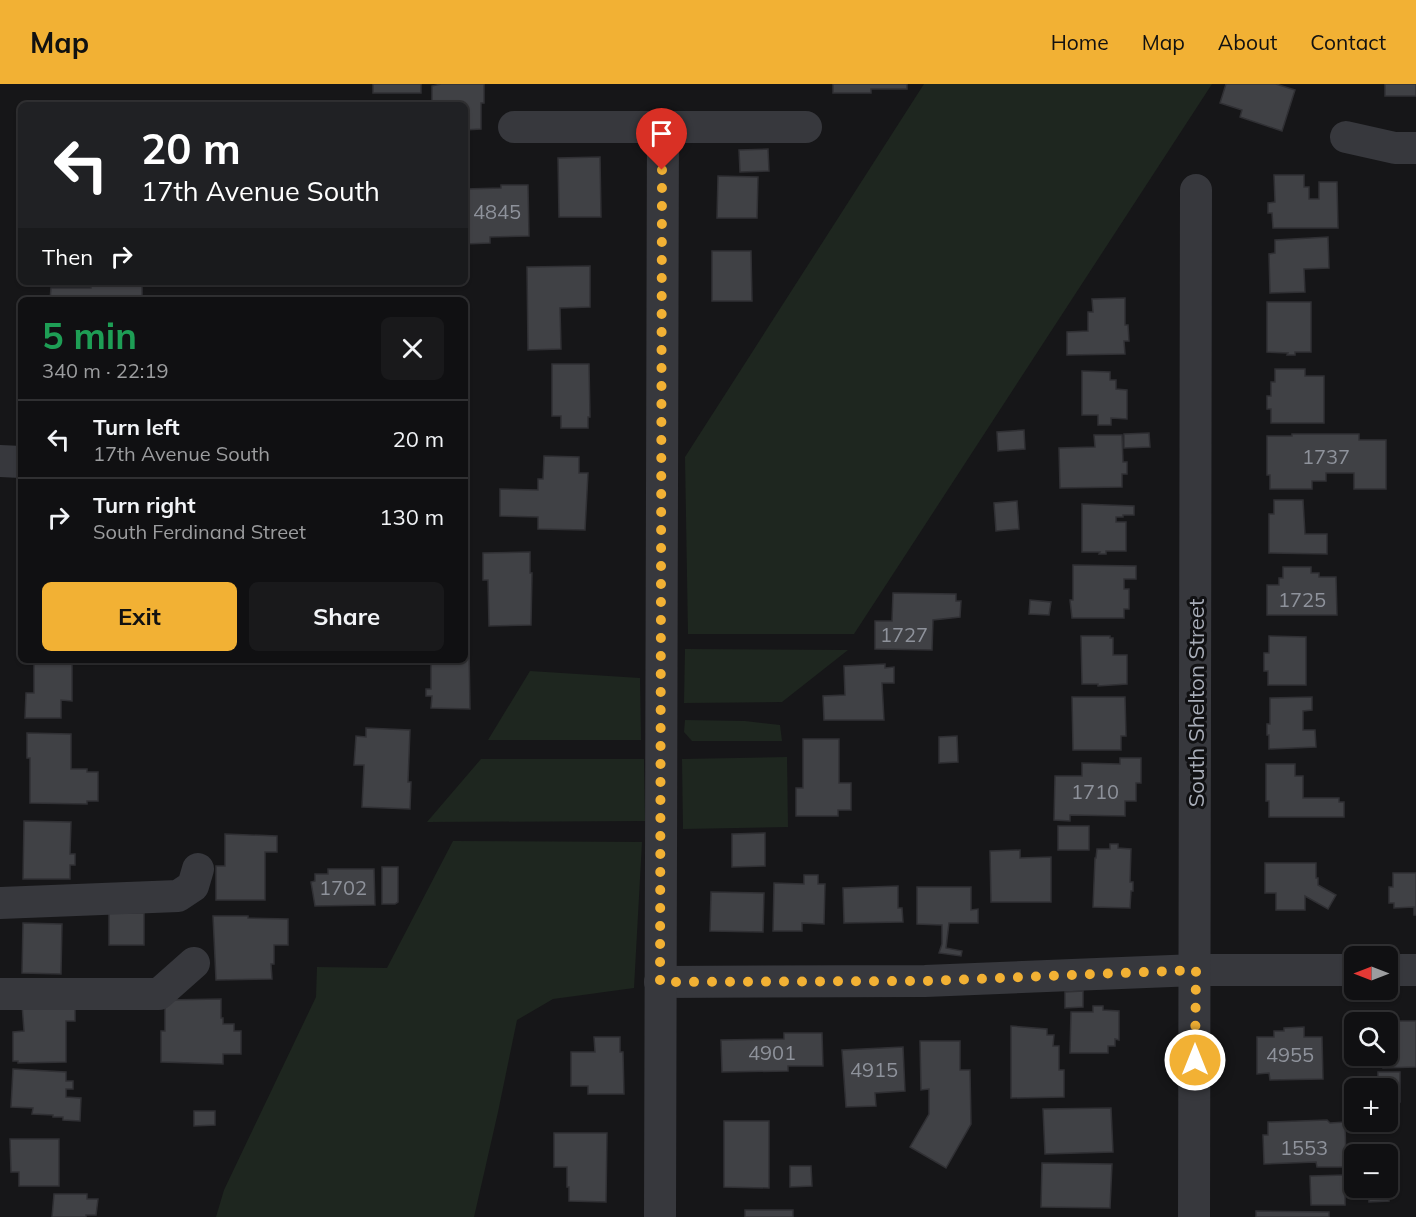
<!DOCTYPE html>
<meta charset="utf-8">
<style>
body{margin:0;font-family:Mulish,sans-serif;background:#19191b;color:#f1f3f6;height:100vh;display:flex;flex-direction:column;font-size:22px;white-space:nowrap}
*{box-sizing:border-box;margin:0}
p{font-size:20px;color:#9c9d9f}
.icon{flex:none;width:33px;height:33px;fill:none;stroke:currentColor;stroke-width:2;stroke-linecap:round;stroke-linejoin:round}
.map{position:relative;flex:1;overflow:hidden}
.sheet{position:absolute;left:18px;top:213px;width:450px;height:366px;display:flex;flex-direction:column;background:#101012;border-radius:9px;box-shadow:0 2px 4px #0004,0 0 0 2px #303032}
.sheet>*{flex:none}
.hud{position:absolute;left:18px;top:18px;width:450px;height:183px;border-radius:9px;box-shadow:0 2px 4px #0004,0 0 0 2px #303032;background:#202124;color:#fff;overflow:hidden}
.needle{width:39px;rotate:270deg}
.tools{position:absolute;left:1344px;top:862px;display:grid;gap:12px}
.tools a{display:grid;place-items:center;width:54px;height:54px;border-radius:9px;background:#101012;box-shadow:0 2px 4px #0004,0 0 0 2px #303032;font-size:30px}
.pin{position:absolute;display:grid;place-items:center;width:51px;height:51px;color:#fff;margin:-62px -26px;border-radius:50% 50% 50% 0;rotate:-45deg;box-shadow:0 0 6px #0007}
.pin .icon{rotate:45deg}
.me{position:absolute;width:66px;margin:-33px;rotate:0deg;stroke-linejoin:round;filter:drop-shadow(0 0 4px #0008)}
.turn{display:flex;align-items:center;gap:21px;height:126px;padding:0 24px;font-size:27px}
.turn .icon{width:78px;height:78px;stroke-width:2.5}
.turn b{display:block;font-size:42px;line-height:51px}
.then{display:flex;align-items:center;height:57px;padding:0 24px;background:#0003;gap:12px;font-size:22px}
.round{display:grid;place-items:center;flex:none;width:63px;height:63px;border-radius:9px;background:#19191b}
.headline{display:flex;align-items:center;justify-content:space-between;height:102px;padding:0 24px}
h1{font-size:36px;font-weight:700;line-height:45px;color:#1e9e55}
.primary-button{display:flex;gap:12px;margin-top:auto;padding:12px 24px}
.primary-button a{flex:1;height:69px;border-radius:9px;background:#f2b134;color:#111;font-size:24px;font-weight:700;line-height:69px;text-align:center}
.primary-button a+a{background:#19191b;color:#f1f3f6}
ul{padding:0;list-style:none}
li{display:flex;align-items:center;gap:18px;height:78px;padding:0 24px;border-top:2px solid #303032}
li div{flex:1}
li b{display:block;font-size:22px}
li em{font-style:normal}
header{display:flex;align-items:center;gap:36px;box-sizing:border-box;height:84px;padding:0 30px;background:#f2b134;color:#111}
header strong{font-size:28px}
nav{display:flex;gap:33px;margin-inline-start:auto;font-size:21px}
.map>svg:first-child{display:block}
</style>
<header>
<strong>Map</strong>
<nav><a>Home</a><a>Map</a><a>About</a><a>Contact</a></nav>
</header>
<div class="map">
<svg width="1416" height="1133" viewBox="0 0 1416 1133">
<rect width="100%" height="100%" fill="#161618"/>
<g fill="#1e261f">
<path d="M924 0H1212L854 550H688L685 373Z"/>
<path d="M685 565 848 566 782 618 684 619Z"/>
<path d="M530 587 640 594 641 656H488Z"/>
<path d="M685 636 745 637 780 641 782 657H692L684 648Z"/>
<path d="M787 673 788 743 683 745 682 675Z"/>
<path d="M481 675H644L645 737 427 738Z"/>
<path d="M453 757 642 758 634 904 553 915 517 936 498 1028 474 1133H216L224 1106 316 913 317 883 387 884Z"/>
</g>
<g fill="#404145" stroke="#303034" stroke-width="1.5">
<rect x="373" y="0" width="48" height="9"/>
<path d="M441 0H484V19H481V45L465 46V21H432V2Z"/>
<path d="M833 0H907V5H871V9H833Z"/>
<path d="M1226 0H1276L1295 6 1282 47 1240 33 1242 26 1220 19Z"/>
<rect x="1385" y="0" width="31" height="12"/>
<path d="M768 65 769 87 740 88 739 66Z"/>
<path d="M600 73 601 133H559L558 74Z"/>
<path d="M1274 91H1304V103H1309V115H1319V98H1337L1338 144H1273L1272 129H1268V119L1275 118Z"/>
<path d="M718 92 758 93 757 134H717Z"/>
<path d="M501 101H528L529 152 490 153V159L465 160V105L501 104Z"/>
<path d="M1328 153 1329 184 1304 185 1305 208 1270 209 1269 170 1275 169V156Z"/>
<path d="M712 167H751L752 217H712Z"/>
<path d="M590 182V223L560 224 561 265 528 266 527 183Z"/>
<path d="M91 198H142V216H50L51 204H91Z"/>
<path d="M1125 214V241H1128L1129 257H1124L1125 270 1067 271V248L1088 247V228H1093L1092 215Z"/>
<path d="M1267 218H1311V268H1295V271H1287L1288 269 1267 268Z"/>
<path d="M552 280H589L590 333H588V344H561V332H552Z"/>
<path d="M1275 285H1305V292H1324V339H1271V325H1267V312H1271V298H1275Z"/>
<path d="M1082 287 1110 288V296H1116V305L1127 306V335L1111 334V341H1098V331H1082Z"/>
<path d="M1024 346 1025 365 998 367 997 348Z"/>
<path d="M1149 349 1150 363 1124 364V350Z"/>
<path d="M1292 350H1359V356H1386V405H1354V389H1326V397H1312V405H1270V391H1267V352H1292Z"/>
<path d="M1094 351H1122L1123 378H1127V390H1122V403L1060 404 1059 364 1095 363Z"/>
<path d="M544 372 579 373V389H588L585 446 538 445V433L500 432V405L538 406V395H543Z"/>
<path d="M1274 416H1303L1305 450H1327V470L1269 469V430H1274Z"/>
<path d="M1017 417 1019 445 996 447 994 419Z"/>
<path d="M1082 420 1134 422V431H1123V433H1116V438H1126V467H1106V470H1099L1100 468H1082Z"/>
<path d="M530 468V489H532L531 541 489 542 488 496H483V469Z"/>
<path d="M1073 481 1136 482V495H1124V505H1129V525H1124V534H1072L1070 516H1073Z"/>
<path d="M1283 483H1311V489H1319V493H1336L1337 531H1267V501H1279V494H1283Z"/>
<path d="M893 509 956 510V517H961L960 533 933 536 932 566 875 565V537H892Z"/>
<path d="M1030 516 1051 518 1049 531 1029 530Z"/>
<path d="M1081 552H1110V554H1113V571H1127V600L1098 602V600H1082Z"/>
<path d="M1269 552 1306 553V601H1268V587H1264V569H1269Z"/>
<path d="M465 561 469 562 470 625 431 624 432 612H426V605H431V576H465Z"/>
<path d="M34 576H72V617L61 616V634H25L26 609H34Z"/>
<path d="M885 580V584L894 583V599H882L884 636H824L823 612 845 611 844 582Z"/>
<path d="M1072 613H1125L1126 652H1121V666H1073Z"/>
<path d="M1312 613V626L1303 627V646H1315L1316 663 1269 665V651H1267V640H1270V614Z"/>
<path d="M366 644 410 646 408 698H411L410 725 362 723 364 681H354L356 652 366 653Z"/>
<path d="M27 649 71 650V685H87V688H98V717H87V720L30 719V674H27Z"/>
<path d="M957 652 958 678 939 679V653Z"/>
<path d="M803 655H839V699H851V726H838V732H796V704H803Z"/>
<path d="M1120 674H1141V699H1136V717H1125V732L1070 731V737L1054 736 1055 692H1082V679L1120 680Z"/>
<path d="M1266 680H1295V692H1303V714H1339V718H1344V733H1269V717H1266Z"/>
<path d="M24 737 71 738 70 770H75V781H70V795H23Z"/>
<rect x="1058" y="742" width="31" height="24"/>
<path d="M765 749V782L732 783V750Z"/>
<path d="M225 750 277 752V768H265V816H216V782H225Z"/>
<path d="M1110 760H1118V764L1131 765 1130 798H1133V807H1131L1130 824 1093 823 1095 774H1096L1097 765H1110Z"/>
<path d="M1020 766V774L1051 773V818H991L990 767Z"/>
<path d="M1265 779H1316V794H1318V801L1336 811 1328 825 1305 812V826H1276V809H1265Z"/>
<path d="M382 783H398V818L395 820H382Z"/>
<path d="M328 785H374L375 821 315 822 311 798 315 797V790H328Z"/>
<path d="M1393 789H1416V831H1414V823L1394 824V819H1389V803H1393Z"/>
<path d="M804 791H818V800H825L824 840 802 839V847H773L774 799 804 800Z"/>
<path d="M898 802V824H902L903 838 844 839 843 804Z"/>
<path d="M917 803H971V826L978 825V839H949L946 864 962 867 961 872 939 869 942 860V841L917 840Z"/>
<path d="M711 808 764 809 763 848 710 847Z"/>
<rect x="109" y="829" width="35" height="32"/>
<path d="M213 832H248V834L288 835V861H274V880H271L272 895 216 896Z"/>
<path d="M23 839 62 840 61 890 22 889Z"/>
<path d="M1083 907V923L1065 924V908Z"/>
<path d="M221 915V934H223V940H234V947H241V970H223V980L161 978V947H165V916Z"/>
<path d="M22 920 75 921V937H66V978L18 979V977H13V948L24 947Z"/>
<path d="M1093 922H1103V926L1119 927V956L1115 955V962H1108V969H1070L1071 928H1093Z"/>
<path d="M1383 937H1416V983L1383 984V972H1388V939H1383Z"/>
<path d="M1011 942 1047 945V951H1054L1053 962H1059V986H1064V1013L1011 1014Z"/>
<path d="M1304 943V953H1322L1323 995 1270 996 1269 989 1257 990V953H1274V947H1284V944Z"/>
<path d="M784 949H822L823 982H788V987L722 988 721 956 784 955Z"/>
<path d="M594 953H620V968H623L624 1010H588V1002H571V968H595Z"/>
<path d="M920 957H960V986H970L971 1040 946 1084 910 1063 929 1030V1005L921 1006Z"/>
<path d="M903 963 905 1007 875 1009 876 1022 846 1023 842 966Z"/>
<path d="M13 985 66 988V997H73V1005H66V1013L81 1014 80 1037 63 1036V1033H53V1031L32 1030 33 1024 11 1023Z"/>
<path d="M1378 988H1400V1018H1388V1005H1378Z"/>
<path d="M1111 1024 1113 1068 1045 1070 1043 1025Z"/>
<path d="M194 1027H215V1041L194 1042Z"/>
<path d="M1327 1036 1330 1039 1345 1038 1346 1083H1317L1316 1078 1264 1080 1263 1051H1268V1038Z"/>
<path d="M724 1037H769V1104L724 1103Z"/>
<path d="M554 1049H607L606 1118 569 1117V1103H567V1083H554Z"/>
<path d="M10 1055H59V1102H19V1088H11Z"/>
<path d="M1042 1079 1112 1080 1110 1124 1041 1123Z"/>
<path d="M790 1082H811L812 1102 790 1103Z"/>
<path d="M1345 1091V1121H1311L1310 1092Z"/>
<path d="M1388 1102H1389V1117L1369 1118 1368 1104H1388Z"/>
<path d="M54 1110H87V1115H98L96 1131H86V1133H52Z"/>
<rect x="745" y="1126" width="48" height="7"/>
<path d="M1256 1127 1329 1128V1133H1256Z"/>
</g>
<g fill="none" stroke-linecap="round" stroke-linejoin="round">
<g stroke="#37383d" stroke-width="32">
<path d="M514 43H806"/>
<path d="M1346 53 1395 64H1416"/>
<path d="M0 377 21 378"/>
<path d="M0 819 178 812 193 802 198 785"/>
<path d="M1388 886H1416"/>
<path d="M660 898 925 897 1196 886H1354"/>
<path d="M0 910H159L194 879"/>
<path d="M660 1133 663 42"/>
<path d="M1194 1133 1196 106"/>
</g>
</g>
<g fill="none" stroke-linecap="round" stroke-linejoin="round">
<path stroke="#f2b134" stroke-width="10" stroke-dasharray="0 18" d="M662 86 660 898 925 897 1196 886 1195 976"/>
</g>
<g text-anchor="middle" stroke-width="6" stroke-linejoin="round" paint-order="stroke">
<g font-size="20" fill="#8e929b">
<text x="497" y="135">4845</text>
<text x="1326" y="380">1737</text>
<text x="1302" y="523">1725</text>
<text x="904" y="558">1727</text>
<text x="1095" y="715">1710</text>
<text x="343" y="811">1702</text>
<text x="772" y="976">4901</text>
<text x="1290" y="978">4955</text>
<text x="874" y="993">4915</text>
<text x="1304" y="1071">1553</text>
</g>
<g font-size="22" fill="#a8adb8" stroke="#111113">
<text transform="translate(1196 619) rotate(-90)" y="8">South Shelton Street</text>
</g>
</g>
</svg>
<div class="tools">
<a><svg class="needle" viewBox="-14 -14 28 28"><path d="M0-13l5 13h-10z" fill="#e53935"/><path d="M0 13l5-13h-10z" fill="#9c9d9f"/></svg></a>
<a><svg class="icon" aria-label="search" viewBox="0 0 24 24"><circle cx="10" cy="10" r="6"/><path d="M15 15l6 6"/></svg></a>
<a>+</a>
<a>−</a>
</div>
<div class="pin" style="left:662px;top:86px;background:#d93025"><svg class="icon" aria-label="arrive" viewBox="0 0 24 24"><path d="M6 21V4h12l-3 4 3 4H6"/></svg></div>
<svg class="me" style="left:1195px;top:976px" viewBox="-20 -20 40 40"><circle r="17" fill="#f2b134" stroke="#fff" stroke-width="3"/><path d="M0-11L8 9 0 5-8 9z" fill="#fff"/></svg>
<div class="hud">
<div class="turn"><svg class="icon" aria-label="left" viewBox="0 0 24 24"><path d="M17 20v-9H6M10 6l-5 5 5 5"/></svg><div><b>20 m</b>17th Avenue South</div></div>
<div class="then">Then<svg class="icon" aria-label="right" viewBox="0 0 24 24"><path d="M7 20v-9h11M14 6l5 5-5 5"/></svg></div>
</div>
<section class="sheet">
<div class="headline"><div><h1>5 min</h1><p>340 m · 22:19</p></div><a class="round"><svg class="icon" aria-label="close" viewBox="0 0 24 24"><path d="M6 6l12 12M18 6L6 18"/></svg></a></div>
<ul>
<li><svg class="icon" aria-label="left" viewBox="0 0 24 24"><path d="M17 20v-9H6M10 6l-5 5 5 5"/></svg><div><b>Turn left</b><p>17th Avenue South</p></div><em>20 m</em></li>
<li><svg class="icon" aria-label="right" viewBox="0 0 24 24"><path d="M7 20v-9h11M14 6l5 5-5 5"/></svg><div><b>Turn right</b><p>South Ferdinand Street</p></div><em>130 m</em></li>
</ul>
<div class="primary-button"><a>Exit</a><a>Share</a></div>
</section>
</div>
